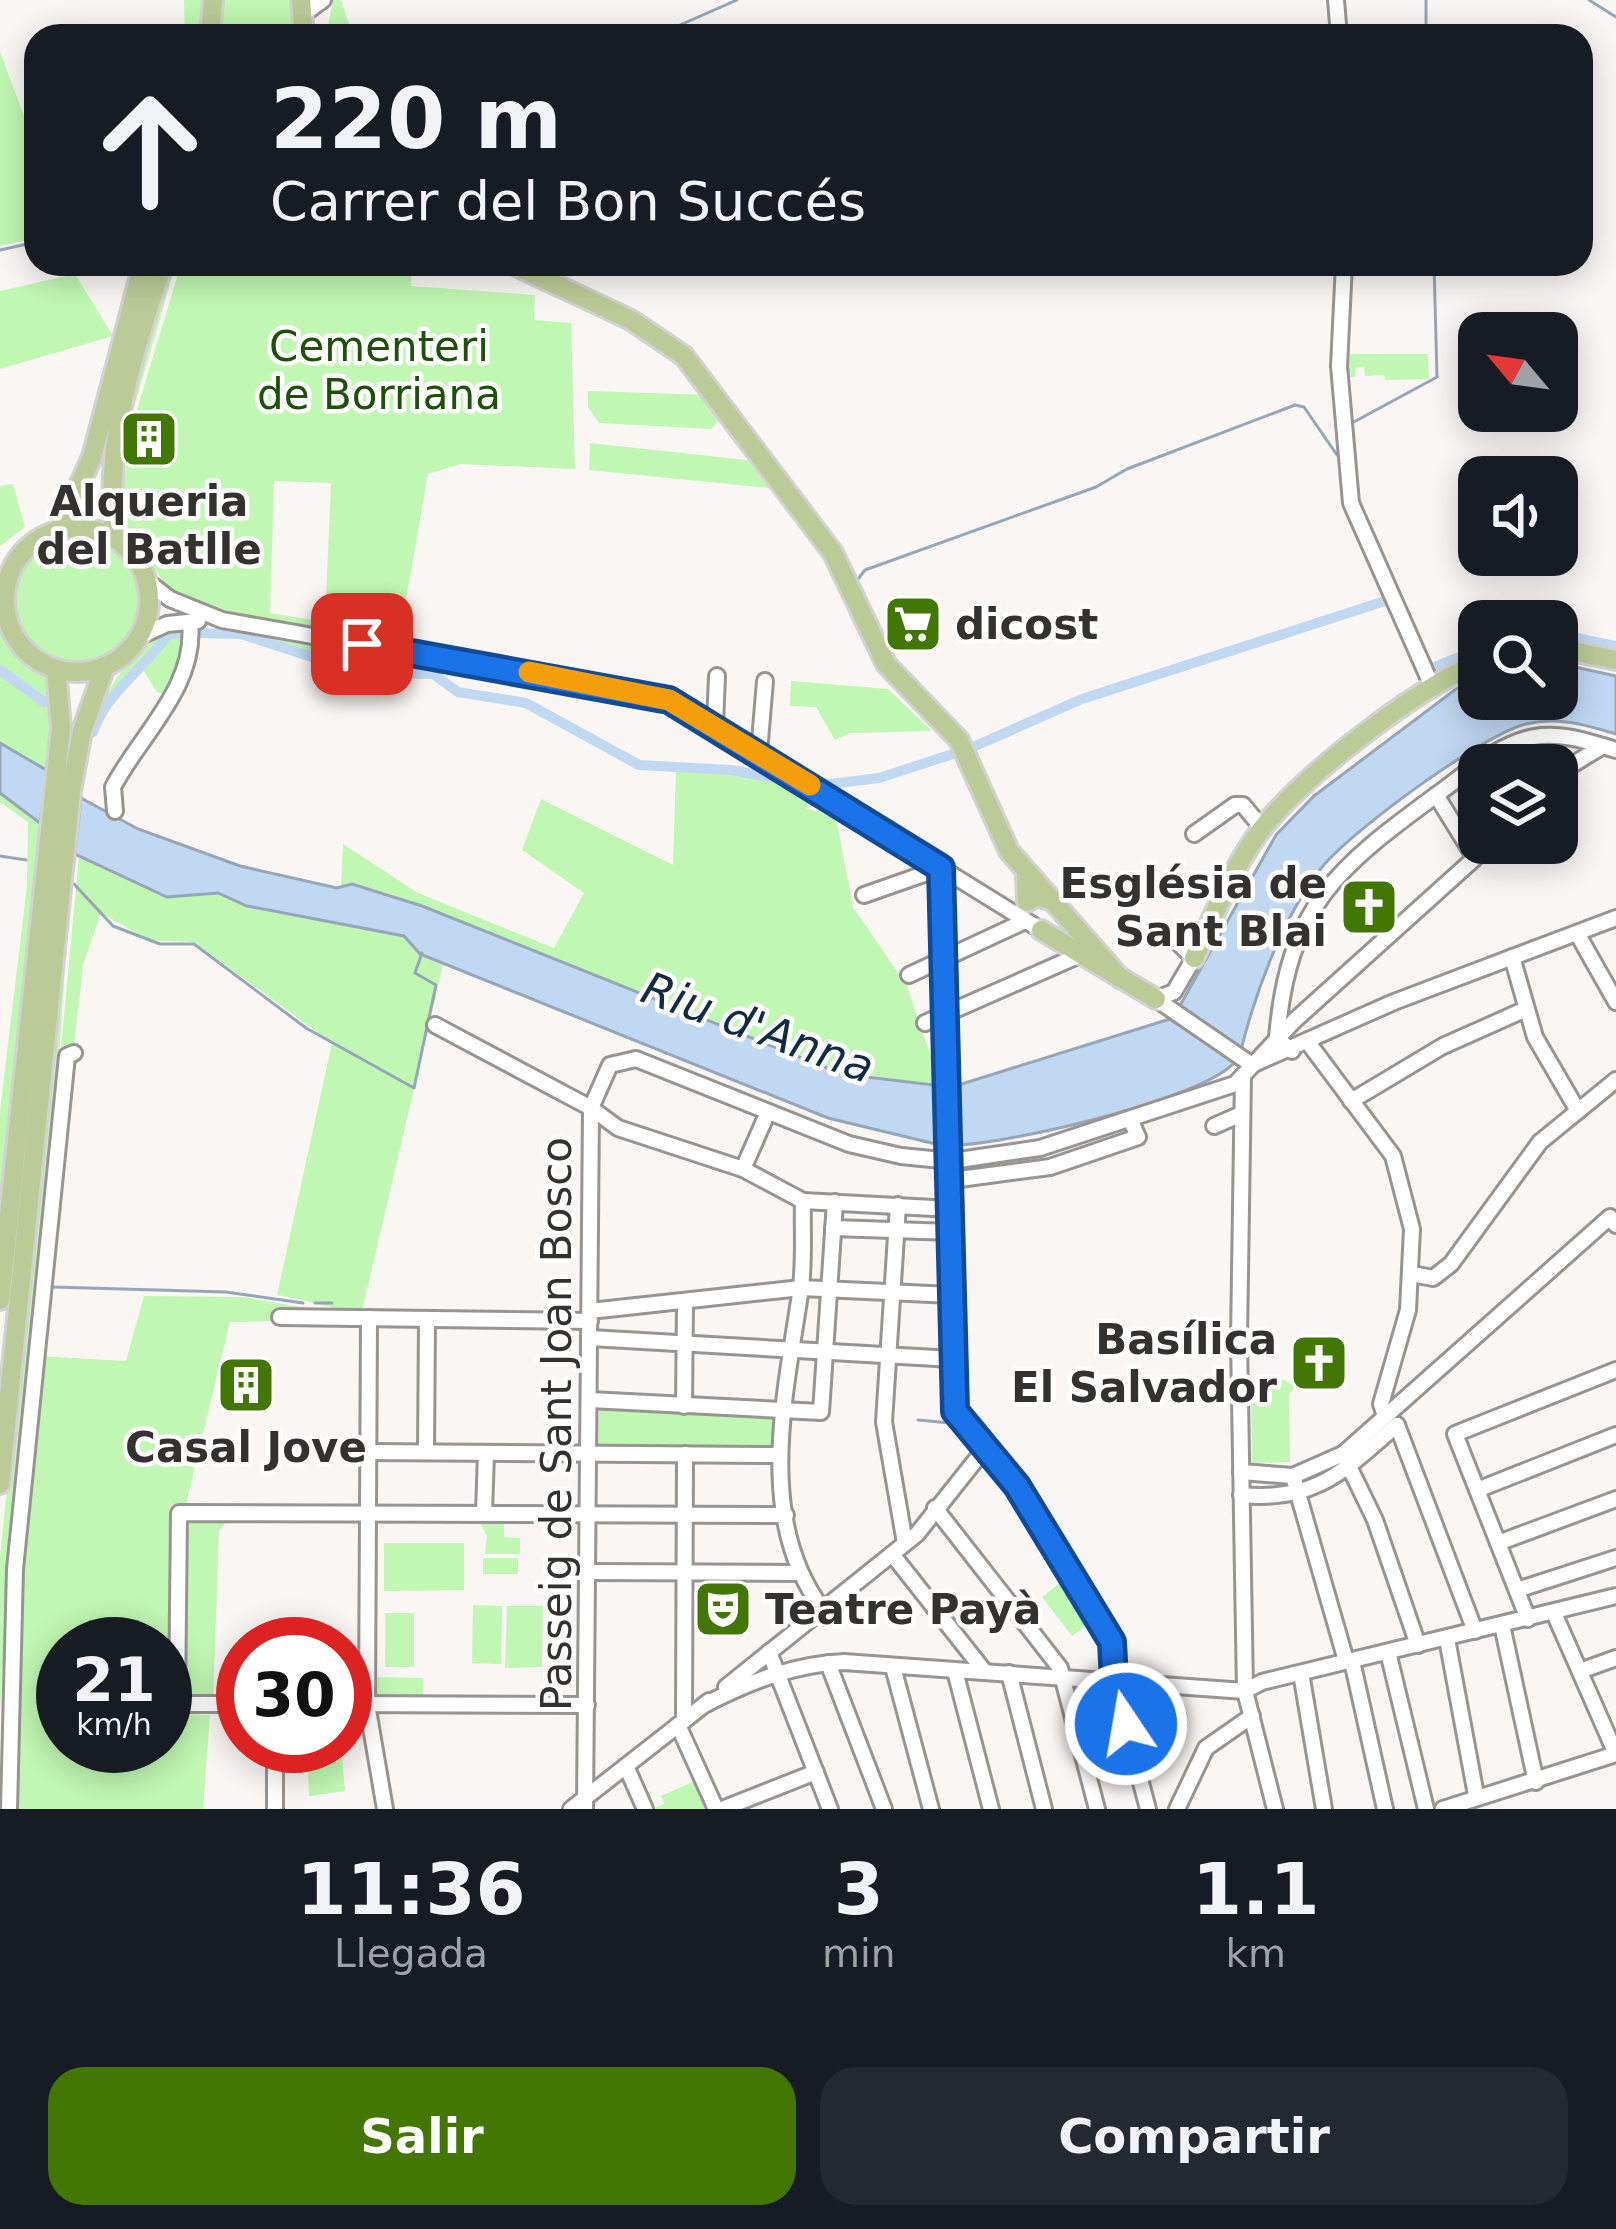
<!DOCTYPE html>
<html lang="es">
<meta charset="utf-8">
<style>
body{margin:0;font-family:"DejaVu Sans",sans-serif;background:#242831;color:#f1f3f6;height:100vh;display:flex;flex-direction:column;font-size:45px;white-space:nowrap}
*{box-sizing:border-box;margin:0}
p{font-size:39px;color:#9ea1a6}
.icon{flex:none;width:66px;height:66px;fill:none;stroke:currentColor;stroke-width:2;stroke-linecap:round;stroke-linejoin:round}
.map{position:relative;height:1809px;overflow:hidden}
.panel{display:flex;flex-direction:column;background:#171b24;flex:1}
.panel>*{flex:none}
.top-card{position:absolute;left:24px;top:24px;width:1569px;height:252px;border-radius:36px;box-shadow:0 6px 30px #0003;background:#171b24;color:#f1f3f6;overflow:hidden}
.needle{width:78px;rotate:299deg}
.buttons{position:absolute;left:1458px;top:312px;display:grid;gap:24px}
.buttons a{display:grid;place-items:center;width:120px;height:120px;border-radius:24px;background:#171b24;box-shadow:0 6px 30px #0003;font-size:60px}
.speed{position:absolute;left:36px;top:1617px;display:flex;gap:24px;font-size:60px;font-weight:700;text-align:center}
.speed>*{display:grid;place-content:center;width:156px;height:156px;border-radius:50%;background:#171b24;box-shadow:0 6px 30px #0003;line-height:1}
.speed small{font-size:30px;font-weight:400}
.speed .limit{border:18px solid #d22;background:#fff;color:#111}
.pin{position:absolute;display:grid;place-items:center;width:102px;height:102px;color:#fff;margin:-51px;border-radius:24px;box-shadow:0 6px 18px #0006}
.me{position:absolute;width:132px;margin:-66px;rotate:348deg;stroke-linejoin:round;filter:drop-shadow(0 0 9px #0008)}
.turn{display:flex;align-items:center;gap:42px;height:252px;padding:0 48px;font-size:54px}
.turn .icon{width:156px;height:156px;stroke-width:2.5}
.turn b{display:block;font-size:84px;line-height:102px}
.eta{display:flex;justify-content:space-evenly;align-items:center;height:204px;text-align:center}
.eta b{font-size:72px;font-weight:700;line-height:84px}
.action{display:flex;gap:24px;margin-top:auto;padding:24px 48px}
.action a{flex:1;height:138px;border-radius:36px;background:#437703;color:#fff;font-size:48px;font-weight:700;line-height:138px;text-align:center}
.action a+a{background:#242831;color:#f1f3f6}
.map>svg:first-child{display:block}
</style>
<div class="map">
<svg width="1616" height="1809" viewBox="0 0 1616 1809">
<rect width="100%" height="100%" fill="#faf6f3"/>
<g fill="#c0f7b2" fill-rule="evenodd">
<path d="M184 0H206L203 36H185Z"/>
<path d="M225 0H290L295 36H221L219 16Z"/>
<path d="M333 0H341L353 36H326Z"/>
<path d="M0 52 30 132 36 131V238L0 246Z"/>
<path d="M168 264H176L127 431 122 467 129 406Z"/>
<path d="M181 264H412L411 286 535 295 534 320 571 323 575 469 460 464 428 474 398 644 229 617 184 603 169 590 127 527 124 486 130 433ZM274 481 331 483 325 622 270 613Z"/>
<path d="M75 274 113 336 0 369V291Z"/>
<path d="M1346 354H1428L1429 379 1385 380 1384 375 1365 376 1364 367 1355 368V377H1346Z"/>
<path d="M588 391 709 395 720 419 711 429 599 423 588 407Z"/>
<path d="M590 443 747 460 769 488 589 470Z"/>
<path d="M13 484 25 527 0 546V486Z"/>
<circle cx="77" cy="600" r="65"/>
<path d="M0 623C8 649 27 656 42 675 62 700 51 743 48 771L0 742Z"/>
<path d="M187 629 168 696 157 692 143 670 119 688 92 734C103 689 138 635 187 629Z"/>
<path d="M241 633 434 669 433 674 360 673Z"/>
<path d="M791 681 888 689 932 731 850 733 835 740 816 707 790 706Z"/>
<path d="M676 768C724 772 767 773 810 795L806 808 836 818 853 907 907 986 941 1086 842 1072 422 906 352 883 341 887 343 844 418 893 554 948 584 893 522 850 541 799 673 865Z"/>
<path d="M0 793 40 824 0 1233V1111L27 886 28 822 0 802Z"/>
<path d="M79 856 167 897 218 894 246 907 404 936 420 955 443 965 362 1311C331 1310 308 1300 277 1295L332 1043 194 942 149 940 101 913 83 965 39 1356 126 1361 144 1296 243 1297 318 1310 280 1309 278 1321 230 1322 186 1504 169 1505 168 1714 210 1715 203 1809H6V1634ZM63 1644H165V1746H63Z"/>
<path d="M70 894 59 1058 9 1555 0 1709V1556Z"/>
<path d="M1283 1379 1295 1387 1289 1394 1290 1462 1252 1463 1251 1382Z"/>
<path d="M599 1406 779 1415 777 1448 598 1446Z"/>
<path d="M227 1521 219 1531 213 1701H184L180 1695 184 1522Z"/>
<path d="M479 1521 504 1523V1537L520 1538V1554H485L487 1536Z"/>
<path d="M384 1543H464V1590L384 1591Z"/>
<rect x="483" y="1558" width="35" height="16"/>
<path d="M1061 1582 1091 1622 1072 1636 1042 1597Z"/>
<path d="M473 1605 502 1606 501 1664 472 1663Z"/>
<path d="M507 1606H543L542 1667 505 1668Z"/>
<rect x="385" y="1613" width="29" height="54"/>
<path d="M376 1677 423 1678V1697L375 1696Z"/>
<path d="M307 1746H341L345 1791 309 1796Z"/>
<path d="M697 1780 710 1809H652L664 1804 661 1796Z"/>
</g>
<g fill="#c0d8f2" stroke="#96a6b8" stroke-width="3">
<path d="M1557 663 1616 676V734C1586 725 1557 716 1526 724 1482 735 1353 830 1323 866 1284 914 1256 990 1241 1050L1178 1009 1276 835 1314 796 1456 689 1479 678V699H1557Z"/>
<path d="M0 743 48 771 40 823 0 793Z"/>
<path d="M81 798 138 829 240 866 337 888 352 884 422 906 842 1074 942 1086 944 1146 828 1118 420 954 404 936 247 906 218 893 167 897 75 854Z"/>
<path d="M1170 1019 1235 1062C1203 1099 1009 1144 956 1145L955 1086Z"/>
</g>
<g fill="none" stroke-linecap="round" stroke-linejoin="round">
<g stroke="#96a6b8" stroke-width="3">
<path d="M1589 0 1616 17"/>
<path d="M670 36 671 29 737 0"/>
<path d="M1426 36V0"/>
<path d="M0 250 36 242"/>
<path d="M1352 423 1437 377 1434 264"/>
<path d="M855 583 865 570 1096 487 1127 469 1295 405 1304 407 1337 455"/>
<path d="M0 856 26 860"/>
<path d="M74 884 113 926 160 944H194L306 1028 414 1088 436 985 415 973 422 953"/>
<path d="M53 1287 226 1292 303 1303"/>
<path d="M315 1303H332"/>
<path d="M918 1420 950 1423"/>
</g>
<g stroke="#c0d8f2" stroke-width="10">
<path d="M197 633 241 634 361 673 433 674 458 692 526 703 639 765 731 770 790 781"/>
<path d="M1557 634 1616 646"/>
<path d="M1426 660 1430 669 1479 649"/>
<path d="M0 670 44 702"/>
<path d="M93 732C108 690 144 670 168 634H186"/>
<path d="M973 747 1082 699 1388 600"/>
<path d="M823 785 879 778 956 753"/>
</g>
<g stroke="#979491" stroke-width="20">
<g id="minor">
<path d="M1336 0 1339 36"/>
<path d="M305 13 323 0"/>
<path d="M1344 264 1339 366 1351 503 1432 686"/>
<path d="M148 582 170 599 222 620 669 699 1041 930"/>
<path d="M139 637 167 624 198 621"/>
<path d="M715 725 717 676"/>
<path d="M759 753 765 681"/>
<path d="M1557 774 1603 746"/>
<path d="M115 811 113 787C140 735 197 687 190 622"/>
<path d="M1460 833 1479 821"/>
<path d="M1194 834 1235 805H1243L1262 828"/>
<path d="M864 895 941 868 955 1411 1017 1487 1112 1642 1114 1681 1148 1809"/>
<path d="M1577 933 1616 1002"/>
<path d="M1512 957 1535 1037 1578 1111"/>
<path d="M909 975 1023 922"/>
<path d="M1156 999 1252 1065"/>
<path d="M1156 999 1174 992 1194 958 1165 930"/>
<path d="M925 1023 1082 954"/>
<path d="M435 1025 591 1108 618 1128 743 1169 803 1201 952 1209"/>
<path d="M1307 1041 1393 1156 1412 1229 1408 1310 1381 1404 1385 1416"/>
<path d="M1292 1051 1277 1038C1288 905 1338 867 1439 793 1468 772 1498 744 1534 737 1562 732 1589 742 1616 750"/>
<path d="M1256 1063 1394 1002 1616 918"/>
<path d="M1243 1076 1239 1339 1245 1691 1275 1809"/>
<path d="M1351 1101 1443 1046 1526 1009"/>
<path d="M1214 1126 1239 1115"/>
<path d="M743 1169 768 1112"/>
<path d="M952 1180 1050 1167 1138 1137 1130 1119"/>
<path d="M803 1201C802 1231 805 1264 800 1294 785 1396 755 1520 823 1610"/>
<path d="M898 1205 884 1422 905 1543"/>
<path d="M833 1228 952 1232"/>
<path d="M1412 1274 1433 1278 1451 1264 1540 1142 1616 1080"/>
<path d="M590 1311 801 1288 952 1295"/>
<path d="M280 1317 590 1321"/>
<path d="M369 1318 367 1704 385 1809"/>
<path d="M590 1338 953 1359"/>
<path d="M590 1400 821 1412 835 1202"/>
<path d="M684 1406 685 1302"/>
<path d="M1397 1425 1475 1631"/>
<path d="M367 1452 779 1455"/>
<path d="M426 1452 427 1319"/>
<path d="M1343 1454 1375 1520 1418 1645"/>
<path d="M1241 1472 1293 1476 1343 1454 1610 1217 1616 1225"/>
<path d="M1293 1476 1345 1657 1352 1661 1385 1809"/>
<path d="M1477 1490 1616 1435"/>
<path d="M1241 1495C1317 1502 1343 1471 1397 1425"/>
<path d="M935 1508 1060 1668 1097 1809"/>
<path d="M484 1513 486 1453"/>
<path d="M1498 1543 1616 1499"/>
<path d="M892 1554 985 1672"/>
<path d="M589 1572 799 1573"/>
<path d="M1517 1590 1616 1558"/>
<path d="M1554 1613 1616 1754"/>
<path d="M1528 1619 1455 1434 1616 1370"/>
<path d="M1502 1625 1536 1782"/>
<path d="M1447 1639 1476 1795"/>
<path d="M769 1652 830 1809"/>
<path d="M1388 1652 1426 1809"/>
<path d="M828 1663 884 1809"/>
<path d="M893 1667 931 1809"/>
<path d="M955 1671 991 1809"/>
<path d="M1580 1671 1616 1658"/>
<path d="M1009 1673 1044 1809"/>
<path d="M1301 1673 1324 1809"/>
<path d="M726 1687 917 1534 983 1451"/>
<path d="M1245 1691 1262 1682 1616 1596"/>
<path d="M243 1704H177L179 1513 786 1515"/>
<path d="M345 1704 587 1705"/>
<path d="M704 1705C749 1682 794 1664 844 1662L1245 1691"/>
<path d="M684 1721 685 1454"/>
<path d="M678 1725 716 1809"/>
<path d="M626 1766 645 1809"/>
<path d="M9 1809 15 1569 67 1056 74 1053"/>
<path d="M275 1809V1746"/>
<path d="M571 1809 709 1701"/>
<path d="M585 1809 591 1108 610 1065 636 1059 849 1144 901 1156 952 1161 1040 1148 1235 1084 1294 1021 1475 858 1436 795"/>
<path d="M722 1809 816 1772"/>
<path d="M1177 1809 1206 1748 1252 1716"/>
<path d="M1443 1809 1616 1754"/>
</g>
</g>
<g stroke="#d2d2d2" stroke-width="24">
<g id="major">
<path d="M301 0 304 36"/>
<path d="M210 36 213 0"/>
<path d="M512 264 631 320 684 356 833 553 886 664 959 740 1009 851 1120 978"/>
<circle cx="77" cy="600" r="72"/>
<path d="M59 530 92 457 143 264"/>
<path d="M115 538C103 446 133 351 163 264"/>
<path d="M1557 648 1616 660"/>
<path d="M1026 873 1027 902 1036 896 1053 901"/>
<path d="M1041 930 1156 999"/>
<path d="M1194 958C1215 914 1233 865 1264 826 1307 773 1416 688 1479 663"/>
<path d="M0 1300 61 728 56 669"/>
<path d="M0 1484 71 791 82 731 105 666"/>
</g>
</g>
<use href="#minor" stroke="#fff" stroke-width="14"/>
<use href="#major" stroke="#bbca97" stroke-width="18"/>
</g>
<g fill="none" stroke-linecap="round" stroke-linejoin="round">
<g stroke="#114b97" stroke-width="30">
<path id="route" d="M362 644 669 700 941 868 955 1411 1017 1486 1112 1642 1114 1681 1126 1724"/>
</g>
<use href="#route" stroke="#1a73e8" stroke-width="21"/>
<path stroke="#f59e0b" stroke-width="21" d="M529 672 669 700 810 785"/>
</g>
<defs>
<g id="building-square" transform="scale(3)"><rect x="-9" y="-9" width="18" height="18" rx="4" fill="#437703" stroke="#fff"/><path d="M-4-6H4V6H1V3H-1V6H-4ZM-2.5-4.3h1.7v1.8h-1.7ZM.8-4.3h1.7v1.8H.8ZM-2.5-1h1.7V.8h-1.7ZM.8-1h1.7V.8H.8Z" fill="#fff"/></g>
<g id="supermarket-square" transform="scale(3)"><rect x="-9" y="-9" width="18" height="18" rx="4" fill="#437703" stroke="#fff"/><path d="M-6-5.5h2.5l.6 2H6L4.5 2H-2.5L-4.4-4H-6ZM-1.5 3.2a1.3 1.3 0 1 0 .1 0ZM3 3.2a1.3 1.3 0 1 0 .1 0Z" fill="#fff"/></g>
<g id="church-square" transform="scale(3)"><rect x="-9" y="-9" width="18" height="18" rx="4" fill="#437703" stroke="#fff"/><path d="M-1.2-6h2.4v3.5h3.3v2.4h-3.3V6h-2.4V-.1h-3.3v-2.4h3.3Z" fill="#fff"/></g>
<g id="theatre-square" transform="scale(3)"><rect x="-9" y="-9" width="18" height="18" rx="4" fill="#437703" stroke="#fff"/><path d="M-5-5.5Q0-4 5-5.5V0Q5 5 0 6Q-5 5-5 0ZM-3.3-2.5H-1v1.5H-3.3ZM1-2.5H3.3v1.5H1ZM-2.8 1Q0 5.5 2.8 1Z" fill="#fff"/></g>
</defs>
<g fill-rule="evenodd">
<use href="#building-square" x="149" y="439"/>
<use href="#supermarket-square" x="913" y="624"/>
<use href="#church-square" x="1369" y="907"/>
<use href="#church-square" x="1319" y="1363"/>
<use href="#building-square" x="246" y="1385"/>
<use href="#theatre-square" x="723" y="1609"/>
</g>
<g text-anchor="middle" stroke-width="9" stroke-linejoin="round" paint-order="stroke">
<g font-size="42" fill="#1d510a" stroke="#fff">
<text x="379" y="361">Cementeri<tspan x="379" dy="48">de Borriana</tspan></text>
</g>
<g font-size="42" font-weight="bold" fill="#333231" stroke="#fff">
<text x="149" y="516">Alqueria<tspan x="149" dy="48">del Batlle</tspan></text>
<text x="955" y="639" text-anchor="start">dicost</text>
<text x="1327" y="898" text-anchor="end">Església de<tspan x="1327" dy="48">Sant Blai</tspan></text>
<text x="1277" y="1354" text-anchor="end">Basílica<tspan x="1277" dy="48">El Salvador</tspan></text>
<text x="246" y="1462">Casal Jove</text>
<text x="765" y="1624" text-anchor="start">Teatre Payà</text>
</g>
<g font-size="42" fill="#333231" stroke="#fff">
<text transform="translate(556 1424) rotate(-90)" y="15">Passeig de Sant Joan Bosco</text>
</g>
<g font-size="45" font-style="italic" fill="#102b44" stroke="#fff">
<text transform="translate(758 1027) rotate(20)" y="16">Riu d'Anna</text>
</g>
</g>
</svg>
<div class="buttons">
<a><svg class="needle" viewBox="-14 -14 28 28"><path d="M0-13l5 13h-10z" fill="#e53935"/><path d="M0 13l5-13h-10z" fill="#9ea1a6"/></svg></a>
<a><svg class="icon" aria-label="sound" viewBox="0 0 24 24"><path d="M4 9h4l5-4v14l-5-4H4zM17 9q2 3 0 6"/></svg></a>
<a><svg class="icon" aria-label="search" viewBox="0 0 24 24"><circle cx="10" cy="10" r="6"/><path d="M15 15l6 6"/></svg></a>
<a><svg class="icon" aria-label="layers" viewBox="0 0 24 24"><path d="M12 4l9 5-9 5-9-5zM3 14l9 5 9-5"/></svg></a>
</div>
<div class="speed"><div>21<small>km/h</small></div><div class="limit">30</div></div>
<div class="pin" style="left:362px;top:644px;background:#d93025"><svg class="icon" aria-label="arrive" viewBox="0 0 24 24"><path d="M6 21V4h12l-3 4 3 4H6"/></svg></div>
<svg class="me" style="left:1126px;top:1724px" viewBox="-20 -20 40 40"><circle r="17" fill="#1a73e8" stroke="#fff" stroke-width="3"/><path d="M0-11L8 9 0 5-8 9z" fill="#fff"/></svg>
<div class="top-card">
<div class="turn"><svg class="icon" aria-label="ahead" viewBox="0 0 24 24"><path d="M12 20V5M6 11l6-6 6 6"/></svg><div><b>220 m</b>Carrer del Bon Succés</div></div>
</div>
</div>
<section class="panel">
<div class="eta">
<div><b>11:36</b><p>Llegada</p></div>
<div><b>3</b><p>min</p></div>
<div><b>1.1</b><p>km</p></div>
</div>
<div class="action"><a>Salir</a><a>Compartir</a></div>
</section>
